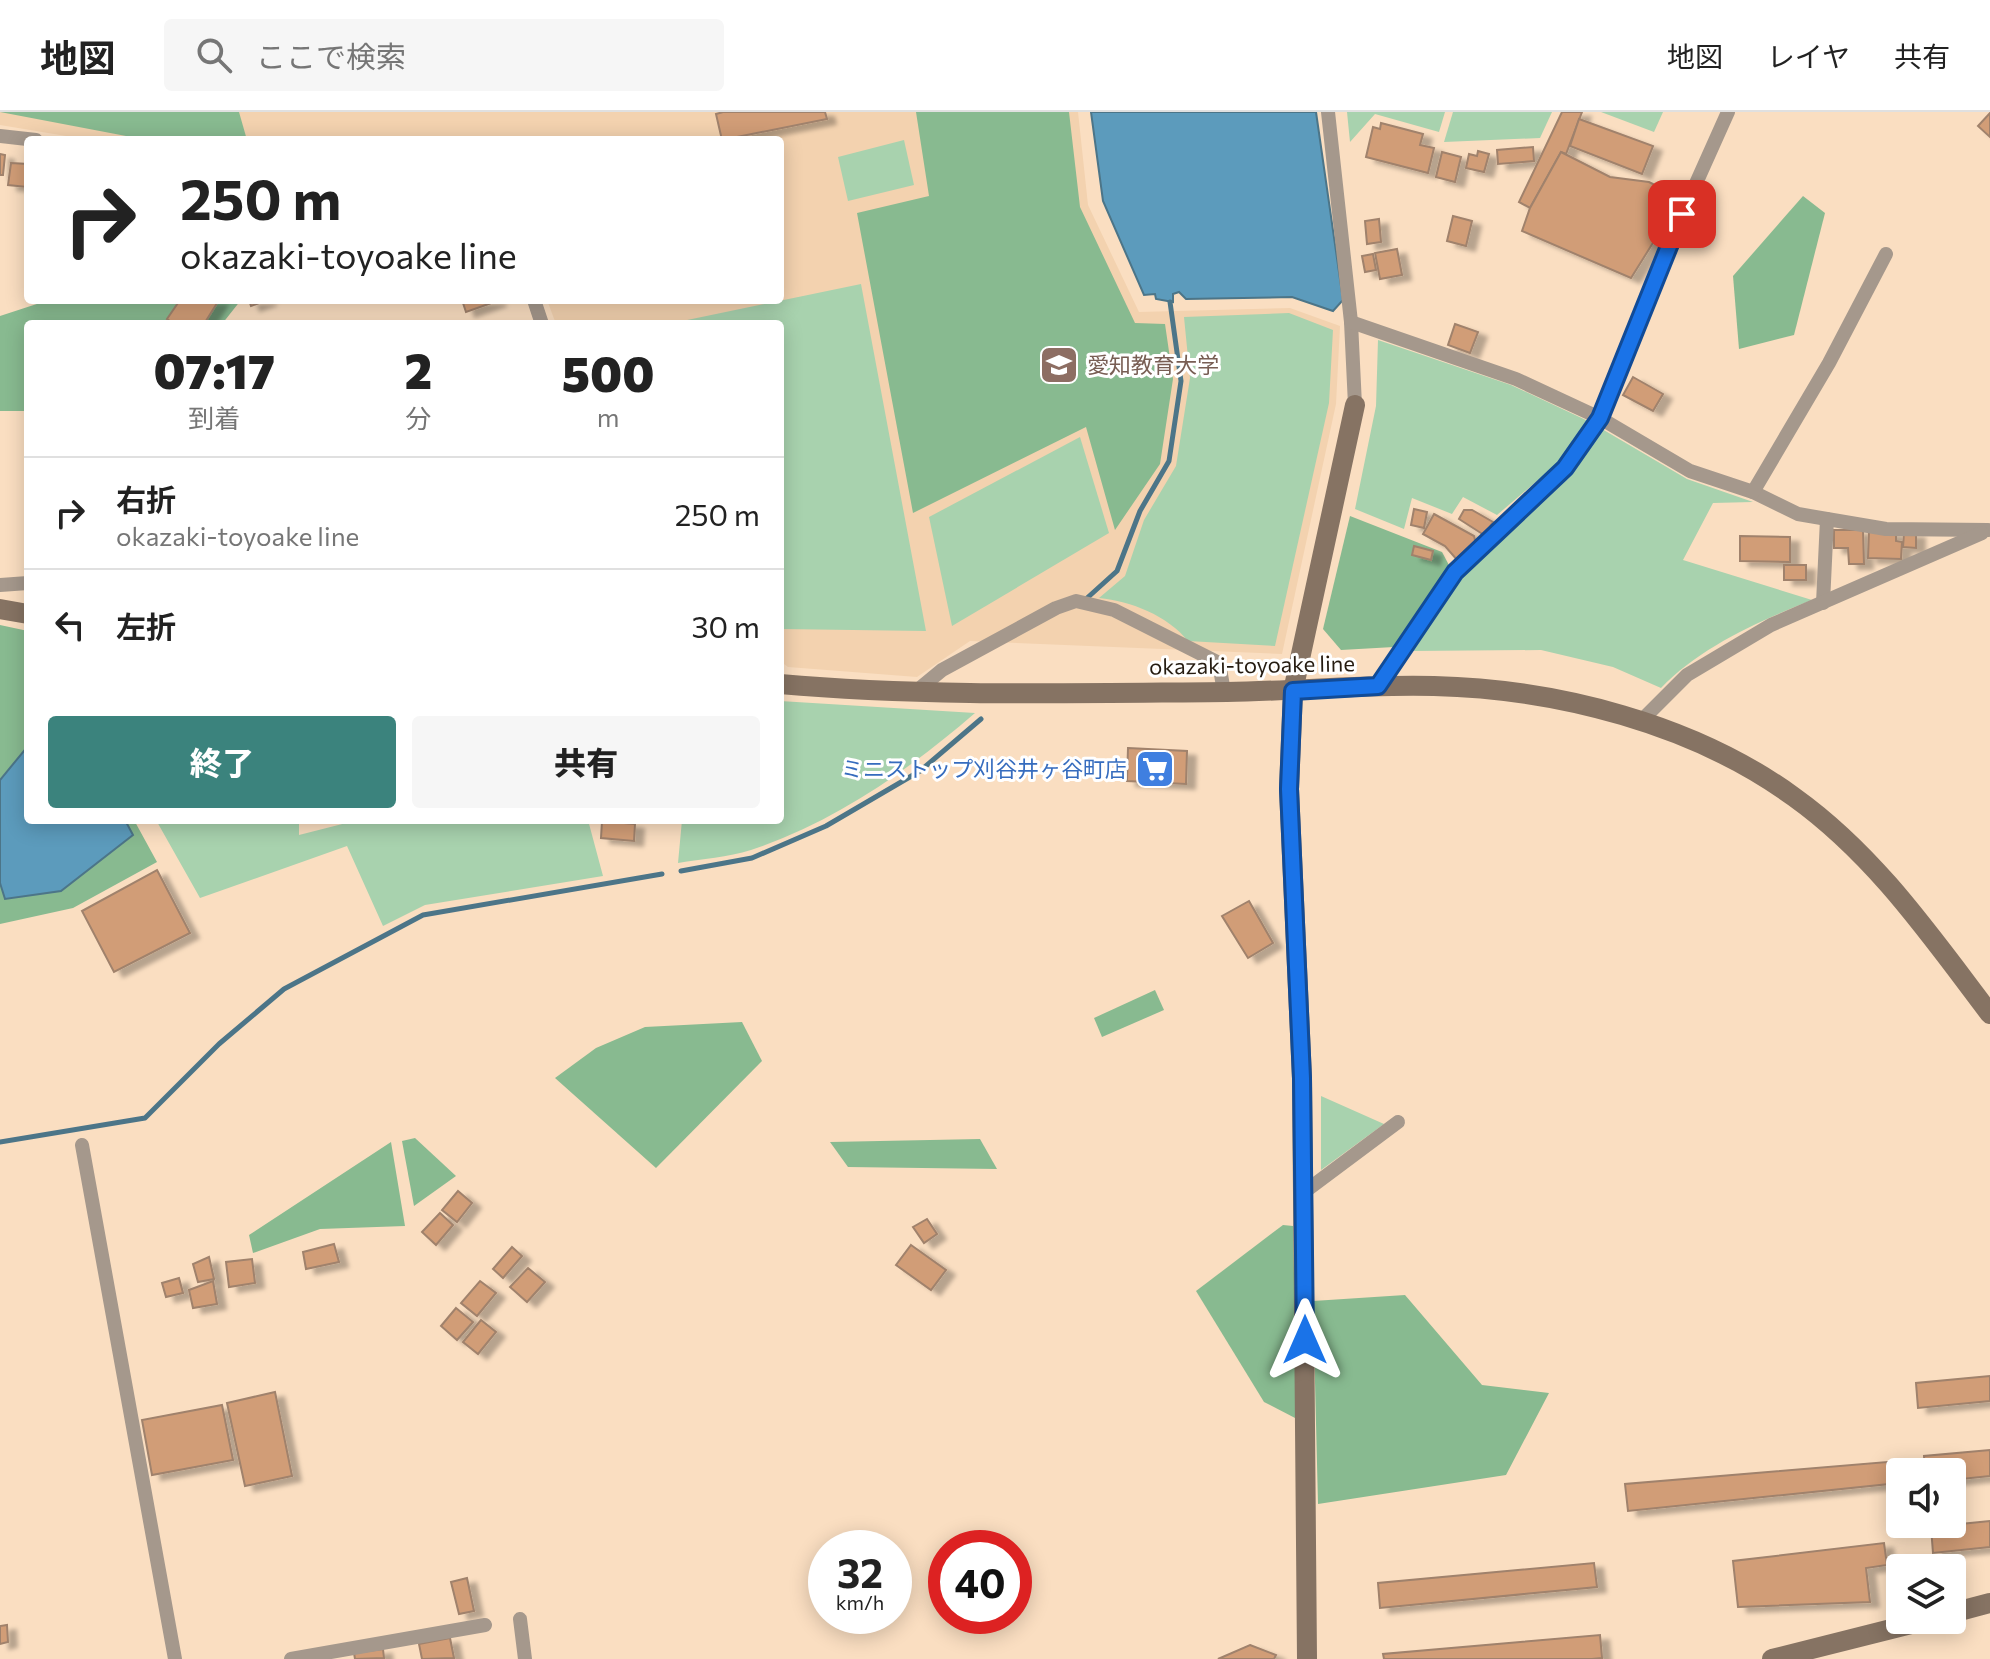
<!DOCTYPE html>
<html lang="ja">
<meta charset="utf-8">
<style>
body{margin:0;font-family:Commissioner,"Noto Sans JP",sans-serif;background:#f6f6f6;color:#222;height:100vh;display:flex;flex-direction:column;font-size:30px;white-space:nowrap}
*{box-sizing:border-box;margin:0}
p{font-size:26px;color:#767676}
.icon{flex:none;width:44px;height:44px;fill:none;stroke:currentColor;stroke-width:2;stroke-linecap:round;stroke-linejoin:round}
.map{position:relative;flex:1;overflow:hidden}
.sheet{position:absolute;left:24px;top:208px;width:760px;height:504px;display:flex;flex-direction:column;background:#fff;border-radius:8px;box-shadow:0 4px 20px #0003}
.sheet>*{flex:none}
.hud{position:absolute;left:24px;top:24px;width:760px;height:168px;border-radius:8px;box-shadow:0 4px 20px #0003;background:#fff;color:#222;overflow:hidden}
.buttons{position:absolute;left:1886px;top:1346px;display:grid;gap:16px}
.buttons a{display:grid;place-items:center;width:80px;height:80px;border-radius:8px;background:#fff;box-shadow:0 4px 20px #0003;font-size:40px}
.speed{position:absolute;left:808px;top:1418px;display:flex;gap:16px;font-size:40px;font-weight:700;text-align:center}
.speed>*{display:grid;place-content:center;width:104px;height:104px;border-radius:50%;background:#fff;box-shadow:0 4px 20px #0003;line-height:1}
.speed small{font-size:20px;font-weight:400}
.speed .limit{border:12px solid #d22;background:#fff;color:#111}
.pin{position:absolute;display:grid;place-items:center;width:68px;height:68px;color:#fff;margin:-34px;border-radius:16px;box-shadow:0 4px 12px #0006}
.me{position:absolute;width:88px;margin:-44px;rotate:0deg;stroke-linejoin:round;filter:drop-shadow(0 0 6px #0008)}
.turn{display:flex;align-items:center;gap:28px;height:168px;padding:0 24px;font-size:36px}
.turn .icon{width:104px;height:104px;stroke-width:2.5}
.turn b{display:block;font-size:56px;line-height:68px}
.eta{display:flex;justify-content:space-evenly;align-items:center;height:136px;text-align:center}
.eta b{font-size:48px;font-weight:800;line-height:56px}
.action{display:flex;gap:16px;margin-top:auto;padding:16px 24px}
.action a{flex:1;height:92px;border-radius:8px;background:#3b837d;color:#fff;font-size:32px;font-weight:800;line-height:92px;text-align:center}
.action a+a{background:#f6f6f6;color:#222}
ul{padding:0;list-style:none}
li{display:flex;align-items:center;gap:24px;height:112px;padding:0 24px;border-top:2px solid #e0e0e0}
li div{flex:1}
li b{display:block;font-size:30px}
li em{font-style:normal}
header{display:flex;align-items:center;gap:48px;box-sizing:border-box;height:112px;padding:0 40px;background:#fff;border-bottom:2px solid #e0e0e0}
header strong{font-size:38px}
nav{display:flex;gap:44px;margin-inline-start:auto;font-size:28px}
.search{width:560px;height:72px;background:#f6f6f6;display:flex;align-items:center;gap:20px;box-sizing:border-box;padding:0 28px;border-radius:8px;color:#767676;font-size:30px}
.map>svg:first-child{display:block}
</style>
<header>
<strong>地図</strong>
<div class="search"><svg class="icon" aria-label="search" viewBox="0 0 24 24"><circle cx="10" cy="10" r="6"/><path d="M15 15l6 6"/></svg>ここで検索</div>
<nav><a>地図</a><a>レイヤ</a><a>共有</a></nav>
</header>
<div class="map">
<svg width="1990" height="1547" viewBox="0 0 1990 1547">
<defs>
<filter id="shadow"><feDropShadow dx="9" dy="5" stdDeviation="2" flood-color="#0004"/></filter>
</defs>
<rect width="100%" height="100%" fill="#fadec1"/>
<path fill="#f3d2af" d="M0 0H1078L1088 93 1139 200 1290 196 1340 214 1336 292 1282 542 970 529 917 565 788 555 780 549V212H556L547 188H780V28H90L0 13Z"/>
<g fill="#a8d2ae">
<path d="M1347 0H1445L1439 20 1375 2 1350 30Z"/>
<path d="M1453 0H1552L1540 26 1444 30Z"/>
<path d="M1601 0H1663L1654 20Z"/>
<path d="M904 28 914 73 848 89 838 45Z"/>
<path d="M861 172 926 519 780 517V212H668Z"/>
<path d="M1289 201 1333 218 1329 291 1275 534 1188 529C1168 504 1131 489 1099 486L1125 464 1144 408 1176 354 1190 266 1184 205Z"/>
<path d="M1378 228 1511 273 1588 309 1559 350 1497 403 1463 385 1452 402 1412 386 1404 417 1355 397 1376 294Z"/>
<path d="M1602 317 1687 367 1753 390 1713 391 1683 448 1812 488C1759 509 1700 535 1661 576L1613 555 1541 538 1410 539 1462 464 1570 363Z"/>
<path d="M1080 325 1109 421 952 514 929 405Z"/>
<path d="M780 589 975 601C909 658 835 710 751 738 728 745 702 747 678 751L682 708H780Z"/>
<path d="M156 708H299V723L358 708H588L603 764 425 793 383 814 347 734 200 786Z"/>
<path d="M1321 984 1384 1012 1321 1058Z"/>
</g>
<g fill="#88ba90">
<path d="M0 0H239L247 28H147Z"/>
<path d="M916 0H1069L1080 95 1135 211 1165 212 1173 267 1160 352 1115 418 1086 315 913 401 857 101 929 84Z"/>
<path d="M1803 84 1825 101 1794 223 1739 237 1733 164Z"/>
<path d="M49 188H241L222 212H28V299H0V204Z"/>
<path d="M1350 404 1442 440 1450 455 1394 535 1341 538 1323 517Z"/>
<path d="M0 513 28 519V708H134L157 750 73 796 0 812Z"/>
<path d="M1155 878 1164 898 1102 925 1094 906Z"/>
<path d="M742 910 762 949 656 1056 555 966 596 936 645 915Z"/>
<path d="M415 1026 456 1064 414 1094 402 1029Z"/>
<path d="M980 1027 997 1057 848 1055 830 1030Z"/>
<path d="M391 1030 405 1114 320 1117 253 1141 249 1123Z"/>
<path d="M1283 1113 1293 1114 1297 1307 1264 1290 1196 1179Z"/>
<path d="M1405 1183 1482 1273 1549 1281 1506 1363 1318 1392 1313 1189Z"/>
</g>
<g fill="#5c9bbc" stroke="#4c7588" stroke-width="2">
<path d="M1091 0H1316L1343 188 1333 199 1292 185 1186 187 1179 180 1173 182V190L1156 187 1155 182 1144 183 1103 89Z"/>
<path d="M28 634V708H125L133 723 61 779 5 787 0 771V668Z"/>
</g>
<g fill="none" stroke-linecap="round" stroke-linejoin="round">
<g stroke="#4c7588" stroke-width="5">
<path d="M1086 487 1117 459 1140 399 1169 349 1181 269 1170 190"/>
<path d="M681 759 752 746 826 714 920 659 981 607"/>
<path d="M0 1030 145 1006 219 932 284 877 423 803 662 762"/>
</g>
</g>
<g fill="#d19d77" stroke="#a0826c" stroke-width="2" filter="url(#shadow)">
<path d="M723 0H825L827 7 722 28 716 2Z"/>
<path d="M1562 0H1582L1566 42 1561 40 1530 96 1519 90Z"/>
<path d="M1990 1V25L1978 14Z"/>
<path d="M1579 7 1653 34 1642 62 1570 34Z"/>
<path d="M1381 11 1423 22 1420 33 1434 36 1428 61 1366 45 1373 15 1380 17Z"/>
<path d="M1533 35 1534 49 1498 52 1497 38Z"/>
<path d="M1478 39 1489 42 1484 60 1466 56 1469 42 1477 44Z"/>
<path d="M1442 40 1461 45 1455 70 1436 65Z"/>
<path d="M1561 40 1610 65 1649 70 1681 86 1631 166 1522 119 1530 96Z"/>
<path d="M0 42 5 43 3 63H0Z"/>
<path d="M11 51 28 52 27 75 8 73Z"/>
<path d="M1453 104 1472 109 1466 134 1447 129Z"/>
<path d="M1379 107 1381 130 1367 132 1365 109Z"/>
<path d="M1397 137 1402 163 1380 167 1375 141Z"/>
<path d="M1373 142 1376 158 1365 160 1362 144Z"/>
<path d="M180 188H219L204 212H174L167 207Z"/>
<path d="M249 188H268L251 194Z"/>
<path d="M462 188H496L497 189 466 200Z"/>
<path d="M1455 212 1478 220 1470 241 1448 233Z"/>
<path d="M1633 265 1663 282 1653 299 1623 283Z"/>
<path d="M1414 397 1427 400 1424 416 1411 413Z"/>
<path d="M1464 398H1472L1493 410 1484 423 1459 407Z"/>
<path d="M1434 402 1474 424 1476 432 1458 449 1445 434 1423 422Z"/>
<path d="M1834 418H1863L1864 452H1849L1848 436H1834Z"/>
<path d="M1869 418 1896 420V429L1902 430 1901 447 1868 446Z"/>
<path d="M1904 421H1916V436L1903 435Z"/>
<path d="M1740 424 1790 425V450L1740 449Z"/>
<path d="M1414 434 1433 439 1431 448 1412 443Z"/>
<rect x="1784" y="453" width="22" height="15"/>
<path d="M1128 636 1187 639 1186 672 1127 669Z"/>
<path d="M602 709 635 712 634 729 601 726Z"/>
<path d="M157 758 190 821 114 860 82 799Z"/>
<path d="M1249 789 1273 831 1248 846 1222 804Z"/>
<path d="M458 1079 472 1091 457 1110 442 1098Z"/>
<path d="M440 1101 453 1113 436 1133 422 1120Z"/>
<path d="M927 1107 937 1122 924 1131 913 1115Z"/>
<path d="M334 1132 339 1150 306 1157 303 1140Z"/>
<path d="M911 1133 946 1158 931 1178 896 1153Z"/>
<path d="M512 1135 522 1144 503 1166 493 1157Z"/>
<path d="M209 1145 214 1167 198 1170 193 1152Z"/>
<path d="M252 1147 255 1171 229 1175 226 1150Z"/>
<path d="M528 1156 545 1170 527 1190 510 1175Z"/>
<path d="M179 1166 183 1181 166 1185 162 1171Z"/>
<path d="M213 1169 217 1192 193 1196 189 1178Z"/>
<path d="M480 1169 496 1181 477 1204 461 1191Z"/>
<path d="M456 1196 473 1210 457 1228 441 1214Z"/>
<path d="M481 1208 496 1220 478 1242 463 1230Z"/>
<path d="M1990 1264V1289L1918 1296 1916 1271Z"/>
<path d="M275 1280 292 1364 245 1374 227 1291Z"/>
<path d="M222 1293 233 1348 152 1363 142 1308Z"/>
<path d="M1990 1338V1364L1952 1368V1360H1925L1924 1344Z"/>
<path d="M1887 1350 1889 1372 1628 1399 1625 1372Z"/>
<path d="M1990 1409V1435L1933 1441 1931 1415Z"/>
<path d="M1884 1431 1887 1453 1866 1456 1870 1490 1738 1495 1733 1449Z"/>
<path d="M1594 1451 1597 1475 1380 1496 1378 1471Z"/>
<path d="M467 1466 474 1499 459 1502 451 1470Z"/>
<path d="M7 1513 8 1530 0 1532V1514Z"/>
<path d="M1600 1523 1602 1546 1592 1547H1384L1383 1542Z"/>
<path d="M450 1526 454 1546 422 1547 419 1532Z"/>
<path d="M1250 1533 1276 1543 1274 1547H1218Z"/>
<path d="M383 1537 384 1546 355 1547 354 1541Z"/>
</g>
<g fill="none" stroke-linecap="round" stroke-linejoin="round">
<g stroke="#a5988c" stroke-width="14">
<path d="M1328 0 1351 210 1355 293"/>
<path d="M0 24 36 28"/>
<path d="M534 188 542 212"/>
<path d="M1351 210 1516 267 1600 306 1690 359 1753 380 1798 402 1886 417 1988 418"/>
<path d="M1753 380 1829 251 1886 142"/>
<path d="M0 473 28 471"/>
<path d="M1823 491 1827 407"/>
<path d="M1378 574 1455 460 1565 356 1600 306 1672 125 1728 0"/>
<path d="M919 577 942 558 1056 496 1076 489 1114 498 1219 551 1224 580"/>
<path d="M1639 611 1687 563 1771 513 1982 421"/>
<path d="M82 1033 175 1547"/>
<path d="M1303 1081 1398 1010"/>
<path d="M520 1507 525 1547"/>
<path d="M291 1547 485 1513"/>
</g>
<g stroke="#867363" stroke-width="20">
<path d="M0 497 28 502"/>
<path d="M780 572C925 585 1081 581 1227 580 1296 579 1365 572 1434 574 1557 577 1694 612 1794 685 1875 743 1930 823 1990 902"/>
<path d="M1952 1501 1990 1491"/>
<path d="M1307 1547 1302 966 1289 677 1293 579 1355 293"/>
<path d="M1772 1547 1927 1508"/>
</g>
</g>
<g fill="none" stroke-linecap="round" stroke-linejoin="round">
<g stroke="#114b97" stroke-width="20">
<path id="route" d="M1305 1228 1302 966 1289 677 1293 579 1378 574 1455 460 1565 356 1600 306 1682 102"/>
</g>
<use href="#route" stroke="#1a73e8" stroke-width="14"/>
</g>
<defs>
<g id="university-square" transform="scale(2)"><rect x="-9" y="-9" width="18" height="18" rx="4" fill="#8d6e63" stroke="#fff"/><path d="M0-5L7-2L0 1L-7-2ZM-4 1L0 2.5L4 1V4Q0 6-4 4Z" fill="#fff"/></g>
<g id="supermarket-square" transform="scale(2)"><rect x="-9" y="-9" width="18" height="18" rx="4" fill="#3f7fe0" stroke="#fff"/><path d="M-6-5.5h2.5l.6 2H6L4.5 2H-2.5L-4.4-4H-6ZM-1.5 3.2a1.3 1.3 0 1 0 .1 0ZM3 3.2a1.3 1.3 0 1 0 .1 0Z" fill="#fff"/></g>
</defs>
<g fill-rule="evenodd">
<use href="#university-square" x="1059" y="253"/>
<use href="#supermarket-square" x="1155" y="657"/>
</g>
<g text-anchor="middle" stroke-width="6" stroke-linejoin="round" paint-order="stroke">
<g font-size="22" fill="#785e54" stroke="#fff" text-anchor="start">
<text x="1087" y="261">愛知教育大学</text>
</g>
<g font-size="22" fill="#251b10" stroke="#fff">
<text transform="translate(1252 553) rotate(-1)" y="8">okazaki-toyoake line</text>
</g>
<g font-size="22" fill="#366cbe" stroke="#fff" text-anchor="end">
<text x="1127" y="665">ミニストップ刈谷井ヶ谷町店</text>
</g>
</g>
</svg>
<div class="buttons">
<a><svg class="icon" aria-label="sound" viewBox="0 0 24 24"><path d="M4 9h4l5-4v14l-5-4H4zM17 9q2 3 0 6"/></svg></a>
<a><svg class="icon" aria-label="layers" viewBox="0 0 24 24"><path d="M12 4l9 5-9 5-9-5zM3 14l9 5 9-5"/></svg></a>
</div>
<div class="speed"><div>32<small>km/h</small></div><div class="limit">40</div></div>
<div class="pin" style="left:1682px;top:102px;background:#d93025"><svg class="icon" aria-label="arrive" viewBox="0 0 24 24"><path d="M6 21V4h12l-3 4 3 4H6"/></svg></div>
<svg class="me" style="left:1305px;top:1228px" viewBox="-20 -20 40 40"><path d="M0-17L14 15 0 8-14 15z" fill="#1a73e8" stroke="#fff" stroke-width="4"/></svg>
<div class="hud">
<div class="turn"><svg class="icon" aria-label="right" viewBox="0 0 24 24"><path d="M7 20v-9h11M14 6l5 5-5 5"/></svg><div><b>250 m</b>okazaki-toyoake line</div></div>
</div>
<section class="sheet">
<div class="eta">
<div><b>07:17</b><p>到着</p></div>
<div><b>2</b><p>分</p></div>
<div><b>500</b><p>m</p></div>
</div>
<ul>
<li><svg class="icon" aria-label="right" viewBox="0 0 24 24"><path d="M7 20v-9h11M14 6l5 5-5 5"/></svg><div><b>右折</b><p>okazaki-toyoake line</p></div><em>250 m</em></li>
<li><svg class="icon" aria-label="left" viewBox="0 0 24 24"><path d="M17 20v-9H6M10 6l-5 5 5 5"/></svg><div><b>左折</b></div><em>30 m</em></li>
</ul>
<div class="action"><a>終了</a><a>共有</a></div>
</section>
</div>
